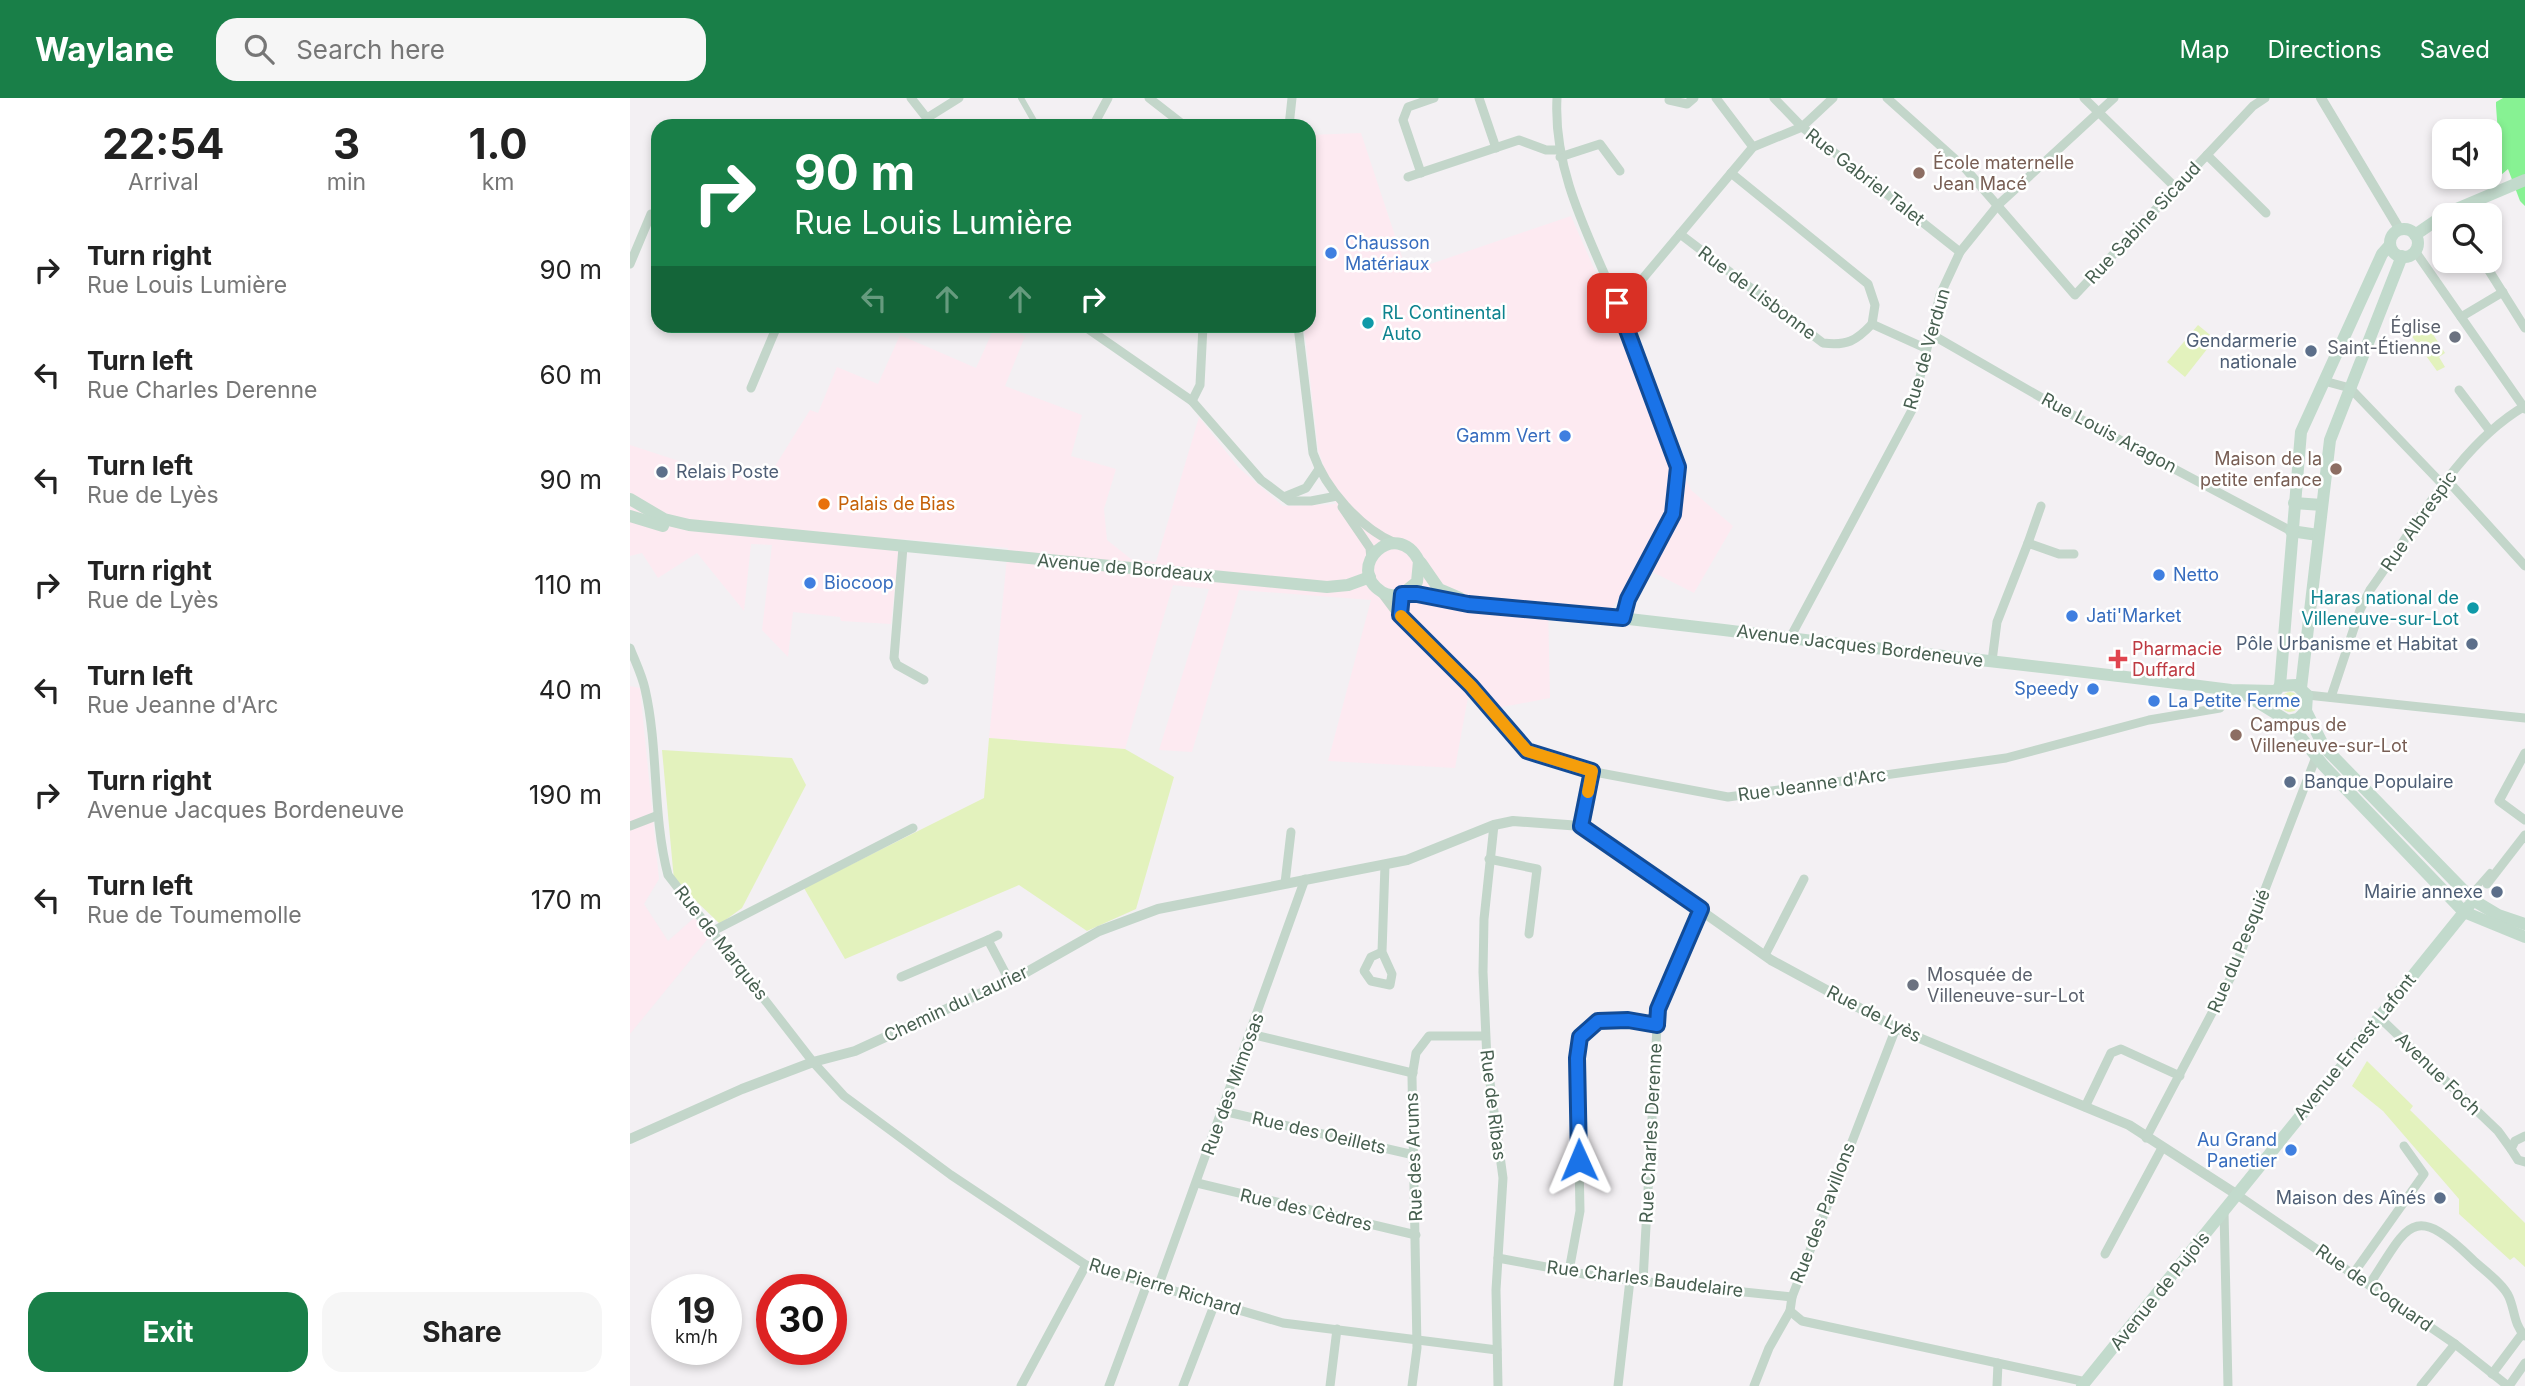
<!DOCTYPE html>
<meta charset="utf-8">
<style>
body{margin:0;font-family:Inter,sans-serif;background:#f6f6f6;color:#222;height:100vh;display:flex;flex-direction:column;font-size:26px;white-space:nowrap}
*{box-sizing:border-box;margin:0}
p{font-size:23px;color:#767676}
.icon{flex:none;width:38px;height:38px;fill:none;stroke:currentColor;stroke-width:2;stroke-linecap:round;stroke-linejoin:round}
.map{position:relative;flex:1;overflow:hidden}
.drawer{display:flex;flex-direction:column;background:#fff;width:630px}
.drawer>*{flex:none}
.banner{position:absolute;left:21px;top:21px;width:665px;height:214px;border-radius:21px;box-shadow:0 4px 10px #0003;background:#197f48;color:#fff;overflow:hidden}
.fabs{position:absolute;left:1802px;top:21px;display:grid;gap:14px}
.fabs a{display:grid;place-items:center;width:70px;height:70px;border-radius:14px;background:#fff;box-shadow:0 4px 10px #0003;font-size:35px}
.speed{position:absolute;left:21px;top:1176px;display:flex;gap:14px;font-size:35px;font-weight:700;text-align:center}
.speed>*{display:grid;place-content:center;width:91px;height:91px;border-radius:50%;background:#fff;box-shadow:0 4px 10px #0003;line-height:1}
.speed small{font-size:18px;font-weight:400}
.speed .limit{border:10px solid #d22;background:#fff;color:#111}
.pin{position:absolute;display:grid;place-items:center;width:60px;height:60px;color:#fff;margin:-30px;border-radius:14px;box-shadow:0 4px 10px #0006}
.me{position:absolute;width:77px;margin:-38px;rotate:359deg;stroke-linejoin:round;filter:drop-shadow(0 0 5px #0008)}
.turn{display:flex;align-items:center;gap:24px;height:147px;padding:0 28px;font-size:32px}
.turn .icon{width:91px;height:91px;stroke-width:2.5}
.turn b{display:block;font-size:49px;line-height:60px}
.lanes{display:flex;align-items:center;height:66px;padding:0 28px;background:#0003;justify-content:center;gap:35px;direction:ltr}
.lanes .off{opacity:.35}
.eta{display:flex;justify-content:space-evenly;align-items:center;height:119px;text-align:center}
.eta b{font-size:42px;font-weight:700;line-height:49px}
.primary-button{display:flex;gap:14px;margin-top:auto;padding:14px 28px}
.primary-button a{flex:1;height:80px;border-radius:21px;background:#197f48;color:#fff;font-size:28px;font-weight:700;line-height:80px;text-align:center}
.primary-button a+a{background:#f6f6f6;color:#222}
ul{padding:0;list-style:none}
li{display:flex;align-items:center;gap:21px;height:105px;padding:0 28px}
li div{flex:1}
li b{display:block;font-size:26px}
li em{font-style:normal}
header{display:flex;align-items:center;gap:42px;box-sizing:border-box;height:98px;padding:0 35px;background:#197f48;color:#fff}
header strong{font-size:33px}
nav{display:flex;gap:38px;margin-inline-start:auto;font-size:24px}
.search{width:490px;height:63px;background:#f6f6f6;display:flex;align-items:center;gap:18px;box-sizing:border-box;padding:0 24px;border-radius:21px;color:#767676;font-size:26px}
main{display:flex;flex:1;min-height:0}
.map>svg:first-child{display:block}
</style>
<header>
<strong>Waylane</strong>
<div class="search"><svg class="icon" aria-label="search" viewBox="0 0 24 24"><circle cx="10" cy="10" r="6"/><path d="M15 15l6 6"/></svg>Search here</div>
<nav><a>Map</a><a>Directions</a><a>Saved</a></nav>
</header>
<main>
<section class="drawer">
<div class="eta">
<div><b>22:54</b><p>Arrival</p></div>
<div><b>3</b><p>min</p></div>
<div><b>1.0</b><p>km</p></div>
</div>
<ul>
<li><svg class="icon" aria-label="right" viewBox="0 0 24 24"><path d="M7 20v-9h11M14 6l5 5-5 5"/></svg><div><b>Turn right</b><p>Rue Louis Lumière</p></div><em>90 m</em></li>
<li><svg class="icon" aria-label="left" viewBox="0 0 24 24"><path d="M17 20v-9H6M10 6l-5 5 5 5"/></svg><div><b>Turn left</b><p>Rue Charles Derenne</p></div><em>60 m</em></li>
<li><svg class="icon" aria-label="left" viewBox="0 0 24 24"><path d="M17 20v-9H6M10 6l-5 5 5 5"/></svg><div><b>Turn left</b><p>Rue de Lyès</p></div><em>90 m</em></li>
<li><svg class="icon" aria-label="right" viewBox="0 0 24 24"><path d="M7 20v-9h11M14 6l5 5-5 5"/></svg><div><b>Turn right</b><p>Rue de Lyès</p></div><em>110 m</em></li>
<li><svg class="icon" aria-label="left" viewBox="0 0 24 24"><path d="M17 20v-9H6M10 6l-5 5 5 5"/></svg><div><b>Turn left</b><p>Rue Jeanne d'Arc</p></div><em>40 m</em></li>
<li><svg class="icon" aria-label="right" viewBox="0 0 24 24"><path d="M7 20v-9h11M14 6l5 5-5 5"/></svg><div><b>Turn right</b><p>Avenue Jacques Bordeneuve</p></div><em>190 m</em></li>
<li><svg class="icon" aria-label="left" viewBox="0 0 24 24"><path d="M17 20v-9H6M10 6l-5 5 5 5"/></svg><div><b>Turn left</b><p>Rue de Toumemolle</p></div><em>170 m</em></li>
</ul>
<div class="primary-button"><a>Exit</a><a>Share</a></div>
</section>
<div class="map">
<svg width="1895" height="1288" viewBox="0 0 1895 1288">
<rect width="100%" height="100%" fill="#f3f0f3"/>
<g fill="#fdeaf1">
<path d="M731 35 777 174 941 118 1061 392 1103 428 1064 495 1009 467 982 511 918 505 920 600 867 610 841 583 825 670 698 663 741 502 609 492 562 654 529 652 579 491 543 487 495 651 359 640 378 450 270 441 261 526 211 523 210 519 163 514 158 559 132 532 142 447 121 446 114 513 67 455 28 480 12 455 0 458V347L89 376 137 381 180 312 188 315 207 269 248 286 270 237 346 270 365 228 395 238 375 288 452 317 441 358 486 371 474 411 477 442 501 461 526 464 569 319 608 369 653 408 706 406 688 351 674 228H679V37Z"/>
<path d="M0 588 10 590 29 781 14 806 38 843 64 820 80 838 0 936Z"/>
</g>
<g fill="#e3f2bd">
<path d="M1568 227 1585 241 1555 279 1537 264Z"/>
<path d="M1797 227 1815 255 1809 259 1815 269 1807 273 1781 237Z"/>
<circle cx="1660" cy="604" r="10"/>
<path d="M359 640 495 651 544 679 506 811 457 833 389 787 215 861 174 790 354 700Z"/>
<path d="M32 652 162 660 176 687 112 810 90 826 44 782Z"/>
<path d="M1737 963 1783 1008 1780 1012 1895 1125V1169L1884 1159 1880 1162 1829 1116V1101L1753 1013 1722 988Z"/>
</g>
<path fill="#87f293" d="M1873 0H1895V108L1890 103 1878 71 1871 77 1866 8V4Z"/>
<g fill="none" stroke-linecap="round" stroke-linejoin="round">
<g stroke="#c3d6ca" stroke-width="6">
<path d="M391 0 407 28"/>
<path d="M1849 795 1845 791 1860 774 1864 777"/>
</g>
<g stroke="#c3d6ca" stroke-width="9">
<path d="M281 0 303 28"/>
<path d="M519 0 555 28"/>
<path d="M849 0 866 50"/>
<path d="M927 0C923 74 959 138 987 205"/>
<path d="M1086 0 1123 49"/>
<path d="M1144 0 1172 29 1330 154"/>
<path d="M1257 0 1334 69 1445 197 1623 8 1635 0"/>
<path d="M1454 0 1546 90"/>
<path d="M1039 2 1057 6 1064 0"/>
<path d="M297 20 329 0"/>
<path d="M463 28 478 0"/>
<path d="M659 28 662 0"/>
<path d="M1577 57 1636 115"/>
<path d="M930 59 970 46 990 73"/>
<path d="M791 75 773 22 778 9 804 0"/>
<path d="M1101 75 1238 186 1245 207 1242 226 1295 250"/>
<path d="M778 79 889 42 916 52H929"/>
<path d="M1050 136 1193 245C1217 248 1226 243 1242 226"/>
<path d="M1785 153 1895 311"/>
<path d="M1853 163 1895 230"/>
<path d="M0 166 21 116 28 119"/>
<path d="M1831 219 1873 194"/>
<path d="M454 228 562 303 631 382 659 403H681L707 398"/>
<path d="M668 228 683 355C695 390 730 430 765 445"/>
<path d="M1299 235 1426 308 1661 433"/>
<path d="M1694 283 1720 290 1814 388"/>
<path d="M121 290 147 228"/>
<path d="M1829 292 1860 333"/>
<path d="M562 303 570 287 573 228"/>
<path d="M1818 383 1895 468"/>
<path d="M654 399 676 390 689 371"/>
<path d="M712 409 740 450 741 461"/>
<path d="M1398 445 1411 408"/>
<path d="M273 449 264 560 267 567 294 582"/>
<path d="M751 494 766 514 841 588 897 653 954 672 1098 699 1376 660 1519 622 1590 610 1601 592"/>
<path d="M993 520 998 501 1043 417 1048 369 987 205 1004 191 1123 49 1172 29 1203 0"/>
<path d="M1160 540 1282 312 1310 197 1330 154 1368 107 1484 0"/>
<path d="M0 550C5 563 12 577 15 591 29 652 22 716 38 777L183 964 214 998 321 1077 456 1167 653 1225 867 1252"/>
<path d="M1362 563 1367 524 1398 445 1429 456H1444"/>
<path d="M1677 597 1895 620"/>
<path d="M1701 599 1730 512 1740 492C1785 430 1828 347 1895 308"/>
<path d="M1895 655 1869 703 1895 722"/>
<path d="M864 727 854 821 853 874 857 962 873 1080 866 1192 868 1288"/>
<path d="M0 728 26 718"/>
<path d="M951 728 963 673"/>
<path d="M859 761 907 771 899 836"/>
<path d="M655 785 661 734"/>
<path d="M1857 786 1895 737"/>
<path d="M83 833 283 730"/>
<path d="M358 842 368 837"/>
<path d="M752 854 741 859 734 873 741 883 760 887 762 876 752 854 755 767"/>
<path d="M1135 857 1174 781"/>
<path d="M271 879 358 842 379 882"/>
<path d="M1749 919 1868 1033 1881 1051"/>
<path d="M1266 930 1162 1199 1160 1213 1172 1223 1456 1284"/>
<path d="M621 936 783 975"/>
<path d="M1706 974 1726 948"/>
<path d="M1455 1009 1481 955 1491 951 1550 978"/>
<path d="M593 1013 784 1057"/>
<path d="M1895 1038 1885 1043 1881 1051 1888 1062 1895 1064"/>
<path d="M1516 1040 1602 877 1686 659"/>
<path d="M567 1085 786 1137"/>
<path d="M1606 1096 1825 1246 1878 1288"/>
<path d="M1594 1114 1598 1288"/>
<path d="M1475 1156 1532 1050"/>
<path d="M868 1160 970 1179 1162 1199"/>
<path d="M939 1173 950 1113 947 960 950 939 968 923 998 922 1027 927"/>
<path d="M1723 1176 1794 1076 1774 1048"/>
<path d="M1013 1183 1028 911 1071 811"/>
<path d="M1739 1187C1777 1130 1781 1101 1842 1161 1852 1171 1873 1185 1879 1199 1885 1213 1884 1227 1895 1238"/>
<path d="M528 1189 675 781"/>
<path d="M1862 1276 1892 1236"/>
<path d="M391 1288 456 1167"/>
<path d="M479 1288 517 1186"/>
<path d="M553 1288 585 1205"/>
<path d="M700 1288 707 1231"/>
<path d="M782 1288 787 1250 782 979 786 955 799 938H855"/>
<path d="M988 1288 1000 1182"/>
<path d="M1124 1288 1139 1250 1160 1213"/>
<path d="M1367 1288 1368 1265"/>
<path d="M1791 1288 1825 1246"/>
<path d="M1879 1288 1895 1265"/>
</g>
<g stroke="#c3d6ca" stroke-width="10">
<path d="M1691 0 1770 132"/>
<path d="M0 1041 112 991 183 964 225 953 395 875 469 833 528 811 777 762 864 727 883 723 951 728 1141 862 1270 932 1499 1027 1606 1096"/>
</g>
<g stroke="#c2dacc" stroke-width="12">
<circle cx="1774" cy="145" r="14"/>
<path d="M1785 137 1817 115 1895 82"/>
<path d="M0 401 34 421 59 427 697 489 718 487 740 479"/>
<path d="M1664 405 1692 407"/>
<path d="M0 418 33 428"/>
<path d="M1661 433 1688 437"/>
<path d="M791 465 809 491 830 500"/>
<path d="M772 496 787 484 789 463C766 418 713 470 752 494 763 501 775 494 788 496 809 499 828 504 850 505 878 506 906 511 934 514 1004 521 1074 530 1144 538 1296 557 1449 572 1601 592L1644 593"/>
<path d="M1650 588 1671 334 1752 156 1760 147"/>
<path d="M1671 590 1700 342 1772 158"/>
<path d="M1611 594 1658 623 1668 621 1676 613 1677 597 1666 587 1650 588 1642 598V612"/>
<path d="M1676 613 1694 649 1843 802 1868 817 1895 826"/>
<path d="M1658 623 1693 667 1834 814 1895 839"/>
<path d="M1726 948 1839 808"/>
<path d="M1452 1288 1706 974"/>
</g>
</g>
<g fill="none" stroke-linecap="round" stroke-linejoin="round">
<g stroke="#114b97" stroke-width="18">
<path id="route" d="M949 1062 947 960 950 939 968 923 998 922 1027 927 1028 911 1071 811 951 728 962 673 897 653 841 588 770 517 772 496H787L838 506 993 520 998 501 1043 416 1048 369 987 205"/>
</g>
<use href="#route" stroke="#1a73e8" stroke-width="12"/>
<path stroke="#f59e0b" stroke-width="12" d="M771 518 841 588 897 653 962 673 958 694"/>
</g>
<g fill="#8d6e63" stroke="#fff" stroke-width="2.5">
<circle cx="1289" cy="75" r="7"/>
<circle cx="1706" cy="371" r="7"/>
<circle cx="1606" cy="637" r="7"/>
</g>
<g fill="#3f7fe0" stroke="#fff" stroke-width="2.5">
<circle cx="701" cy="155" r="7"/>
<circle cx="935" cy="338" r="7"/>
<circle cx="1529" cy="477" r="7"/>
<circle cx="180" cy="485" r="7"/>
<circle cx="1442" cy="518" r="7"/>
<circle cx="1463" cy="591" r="7"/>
<circle cx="1524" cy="603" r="7"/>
<circle cx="1661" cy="1052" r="7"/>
</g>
<g fill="#0f9aa8" stroke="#fff" stroke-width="2.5">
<circle cx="738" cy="225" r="7"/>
<circle cx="1843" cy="510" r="7"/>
</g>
<g fill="#6b7280" stroke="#fff" stroke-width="2.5">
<circle cx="1825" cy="239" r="7"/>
<circle cx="1283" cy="887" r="7"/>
</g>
<g fill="#5c6f8a" stroke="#fff" stroke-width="2.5">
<circle cx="1681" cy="253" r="7"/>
<circle cx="32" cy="374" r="7"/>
<circle cx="1842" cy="546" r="7"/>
<circle cx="1660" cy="684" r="7"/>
<circle cx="1867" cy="794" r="7"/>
<circle cx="1810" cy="1100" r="7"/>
</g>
<circle fill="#e8710a" stroke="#fff" stroke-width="2.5" cx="194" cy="406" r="7"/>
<path fill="#e0444e" stroke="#fff" stroke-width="2.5" d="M1484.5 550.5h7v7h7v7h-7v7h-7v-7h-7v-7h7z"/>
<g text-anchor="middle" stroke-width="5" stroke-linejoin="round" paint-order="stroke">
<g font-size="18" fill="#785e54" stroke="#fff" text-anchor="start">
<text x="1303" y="71">École maternelle<tspan x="1303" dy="21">Jean Macé</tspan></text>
<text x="1692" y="367" text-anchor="end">Maison de la<tspan x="1692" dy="21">petite enfance</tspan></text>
<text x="1620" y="633">Campus de<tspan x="1620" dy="21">Villeneuve-sur-Lot</tspan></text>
</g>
<g font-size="18" fill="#475f50" stroke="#fff">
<text transform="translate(1235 79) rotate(38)" y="6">Rue Gabriel Talet</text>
<text transform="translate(1513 125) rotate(-47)" y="6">Rue Sabine Sicaud</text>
<text transform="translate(1127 195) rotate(37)" y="6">Rue de Lisbonne</text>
<text transform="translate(1297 251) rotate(-74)" y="6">Rue de Verdun</text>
<text transform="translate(1479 335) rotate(28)" y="6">Rue Louis Aragon</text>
<text transform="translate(1789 423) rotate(-55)" y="6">Rue Albrespic</text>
<text transform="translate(495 470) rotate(5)" y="6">Avenue de Bordeaux</text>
<text transform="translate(1230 548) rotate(7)" y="6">Avenue Jacques Bordeneuve</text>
<text transform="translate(1182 687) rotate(-8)" y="6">Rue Jeanne d'Arc</text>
<text transform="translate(91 845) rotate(52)" y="6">Rue de Marquès</text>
<text transform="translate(1609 853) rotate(-67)" y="6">Rue du Pesquié</text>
<text transform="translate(326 906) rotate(-25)" y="6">Chemin du Laurier</text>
<text transform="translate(1244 916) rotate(27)" y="6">Rue de Lyès</text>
<text transform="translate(1725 949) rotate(-51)" y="6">Avenue Ernest Lafont</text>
<text transform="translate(1808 976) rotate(44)" y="6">Avenue Foch</text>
<text transform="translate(603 986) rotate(-70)" y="6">Rue des Mimosas</text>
<text transform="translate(863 1007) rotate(83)" y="6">Rue de Ribas</text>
<text transform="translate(689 1035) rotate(13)" y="6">Rue des Oeillets</text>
<text transform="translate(1021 1035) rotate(-87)" y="6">Rue Charles Derenne</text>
<text transform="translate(784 1059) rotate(-92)" y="6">Rue des Arums</text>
<text transform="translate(676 1112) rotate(13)" y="6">Rue des Cèdres</text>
<text transform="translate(1193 1115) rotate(-69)" y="6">Rue des Pavillons</text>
<text transform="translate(1015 1181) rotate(7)" y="6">Rue Charles Baudelaire</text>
<text transform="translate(535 1189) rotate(17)" y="6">Rue Pierre Richard</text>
<text transform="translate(1744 1190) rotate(35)" y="6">Rue de Coquard</text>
<text transform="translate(1530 1193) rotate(-51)" y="6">Avenue de Pujols</text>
</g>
<g font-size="18" fill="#366cbe" stroke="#fff" text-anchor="start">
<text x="715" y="151">Chausson<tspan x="715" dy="21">Matériaux</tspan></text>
<text x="921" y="344" text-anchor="end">Gamm Vert</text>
<text x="1543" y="483">Netto</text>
<text x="194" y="491">Biocoop</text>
<text x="1456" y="524">Jati'Market</text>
<text x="1449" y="597" text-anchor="end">Speedy</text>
<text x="1538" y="609">La Petite Ferme</text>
<text x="1647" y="1048" text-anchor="end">Au Grand<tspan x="1647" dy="21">Panetier</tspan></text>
</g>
<g font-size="18" fill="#0d838f" stroke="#fff" text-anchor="start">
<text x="752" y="221">RL Continental<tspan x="752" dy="21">Auto</tspan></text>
<text x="1829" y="506" text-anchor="end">Haras national de<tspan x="1829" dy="21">Villeneuve-sur-Lot</tspan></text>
</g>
<g font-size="18" fill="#5b616d" stroke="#fff" text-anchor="end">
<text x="1811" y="235">Église<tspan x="1811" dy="21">Saint-Étienne</tspan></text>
<text x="1297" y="883" text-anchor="start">Mosquée de<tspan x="1297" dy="21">Villeneuve-sur-Lot</tspan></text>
</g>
<g font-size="18" fill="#4e5e75" stroke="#fff" text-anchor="end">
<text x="1667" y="249">Gendarmerie<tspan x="1667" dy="21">nationale</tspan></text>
<text x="46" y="380" text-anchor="start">Relais Poste</text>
<text x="1828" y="552">Pôle Urbanisme et Habitat</text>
<text x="1674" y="690" text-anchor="start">Banque Populaire</text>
<text x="1853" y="800">Mairie annexe</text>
<text x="1796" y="1106">Maison des Aînés</text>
</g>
<g font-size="18" fill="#c56008" stroke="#fff" text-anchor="start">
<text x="208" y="412">Palais de Bias</text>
</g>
<g font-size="18" fill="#be3a42" stroke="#fff" text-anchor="start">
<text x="1502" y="557">Pharmacie<tspan x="1502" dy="21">Duffard</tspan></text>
</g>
</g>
</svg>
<div class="fabs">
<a><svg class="icon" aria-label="sound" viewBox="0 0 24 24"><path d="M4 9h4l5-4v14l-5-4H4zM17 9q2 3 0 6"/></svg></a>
<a><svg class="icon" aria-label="search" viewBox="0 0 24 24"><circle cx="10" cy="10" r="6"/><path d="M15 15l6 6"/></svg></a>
</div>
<div class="speed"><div>19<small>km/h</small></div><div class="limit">30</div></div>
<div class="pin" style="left:987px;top:205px;background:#d93025"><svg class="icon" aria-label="arrive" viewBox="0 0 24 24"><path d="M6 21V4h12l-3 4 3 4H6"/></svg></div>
<svg class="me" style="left:949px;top:1062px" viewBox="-20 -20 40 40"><path d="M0-17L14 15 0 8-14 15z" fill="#1a73e8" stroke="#fff" stroke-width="4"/></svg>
<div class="banner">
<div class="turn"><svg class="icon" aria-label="right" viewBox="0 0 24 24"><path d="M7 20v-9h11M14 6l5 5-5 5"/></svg><div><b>90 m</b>Rue Louis Lumière</div></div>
<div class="lanes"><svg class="icon off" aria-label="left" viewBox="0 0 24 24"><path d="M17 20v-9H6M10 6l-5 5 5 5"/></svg><svg class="icon off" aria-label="ahead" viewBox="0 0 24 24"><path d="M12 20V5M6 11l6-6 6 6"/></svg><svg class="icon off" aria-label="ahead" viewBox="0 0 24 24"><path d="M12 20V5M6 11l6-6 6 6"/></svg><svg class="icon" aria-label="right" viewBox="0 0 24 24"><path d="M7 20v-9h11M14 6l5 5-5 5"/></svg></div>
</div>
</div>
</main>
